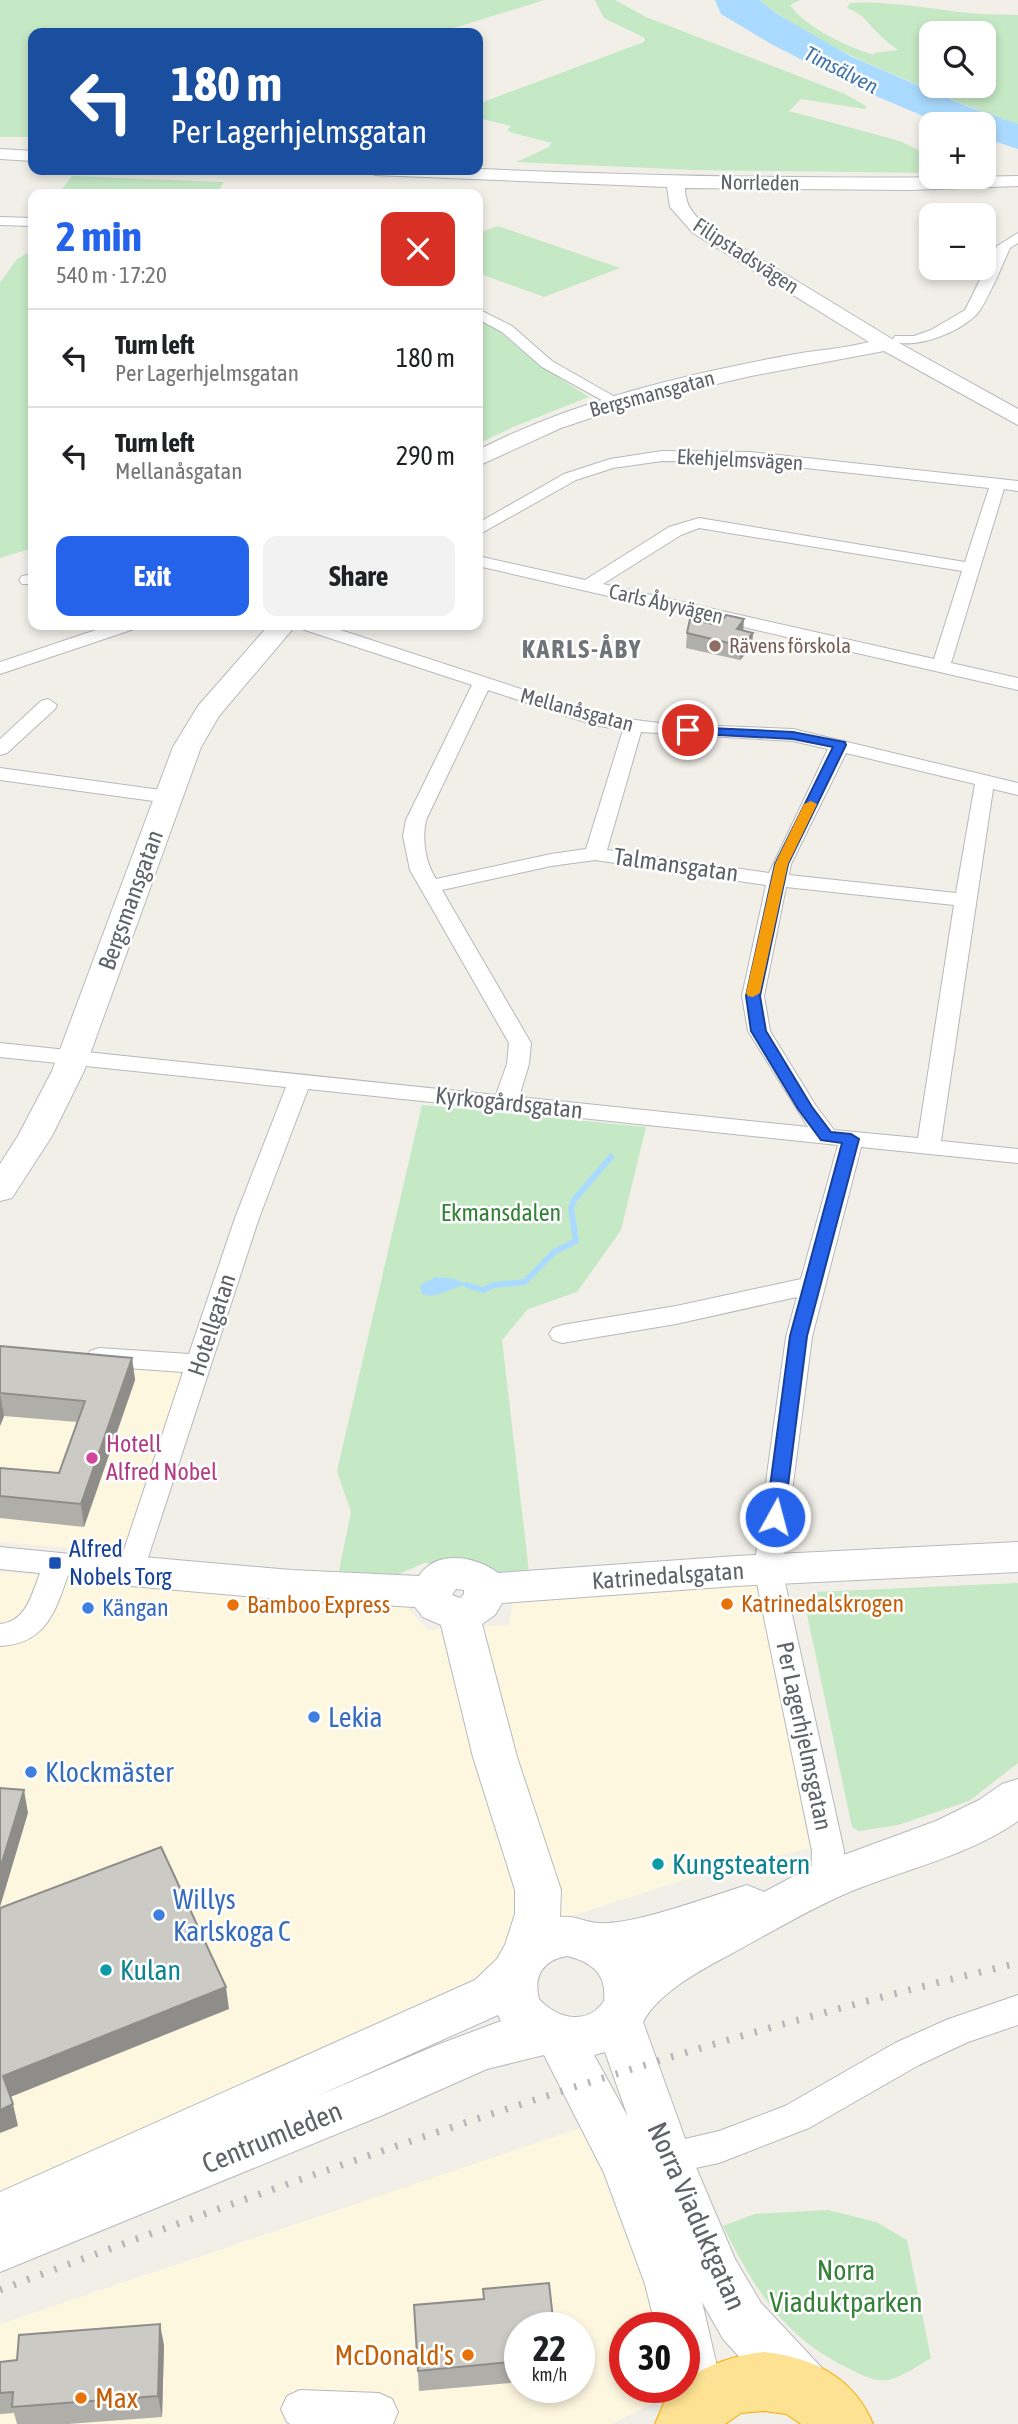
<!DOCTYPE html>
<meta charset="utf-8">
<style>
body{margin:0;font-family:"Asap Condensed",sans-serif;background:#f2f2f2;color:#202124;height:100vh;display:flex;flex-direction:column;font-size:26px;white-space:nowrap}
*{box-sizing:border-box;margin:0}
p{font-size:23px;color:#757577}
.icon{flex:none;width:38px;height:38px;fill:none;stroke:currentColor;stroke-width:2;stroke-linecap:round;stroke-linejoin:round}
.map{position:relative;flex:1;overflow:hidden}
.sheet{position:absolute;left:28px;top:189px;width:455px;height:441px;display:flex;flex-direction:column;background:#fff;border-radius:14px;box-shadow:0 4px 10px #0003}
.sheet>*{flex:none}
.banner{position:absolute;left:28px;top:28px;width:455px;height:147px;border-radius:14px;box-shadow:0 4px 10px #0003;background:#1a4fa0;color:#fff;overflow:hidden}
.tools{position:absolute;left:919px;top:21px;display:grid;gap:14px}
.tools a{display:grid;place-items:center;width:77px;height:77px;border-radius:14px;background:#fff;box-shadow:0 4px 10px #0003;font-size:35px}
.speed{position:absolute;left:504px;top:2312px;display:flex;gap:14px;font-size:35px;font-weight:700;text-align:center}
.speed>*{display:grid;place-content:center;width:91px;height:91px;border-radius:50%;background:#fff;box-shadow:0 4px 10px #0003;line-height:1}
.speed small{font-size:18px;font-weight:400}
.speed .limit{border:10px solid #d22;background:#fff;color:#111}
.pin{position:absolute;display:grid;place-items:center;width:60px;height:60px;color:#fff;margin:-30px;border:4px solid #fff;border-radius:50%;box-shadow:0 2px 7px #0007}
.me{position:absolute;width:77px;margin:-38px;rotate:7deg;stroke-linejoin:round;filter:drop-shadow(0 0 5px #0008)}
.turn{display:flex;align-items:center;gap:24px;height:147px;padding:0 28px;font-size:32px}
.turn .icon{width:91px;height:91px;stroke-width:2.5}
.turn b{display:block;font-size:49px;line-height:60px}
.round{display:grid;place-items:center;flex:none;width:74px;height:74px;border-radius:14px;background:#f2f2f2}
.headline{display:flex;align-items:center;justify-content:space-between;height:119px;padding:0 28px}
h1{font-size:42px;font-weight:700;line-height:52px;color:#2563eb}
.action{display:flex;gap:14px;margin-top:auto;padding:14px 28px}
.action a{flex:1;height:80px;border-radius:14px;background:#2563eb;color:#fff;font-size:28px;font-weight:700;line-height:80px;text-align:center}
.action a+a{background:#f2f2f2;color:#202124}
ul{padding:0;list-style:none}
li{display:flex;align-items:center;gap:21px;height:98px;padding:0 28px;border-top:2px solid #e0e0e0}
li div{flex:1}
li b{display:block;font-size:26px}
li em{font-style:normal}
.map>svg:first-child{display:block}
</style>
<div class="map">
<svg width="1018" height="2424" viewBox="0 0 1018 2424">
<rect width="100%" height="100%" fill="#f1efe8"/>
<g fill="#fef7e0" fill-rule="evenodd">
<path d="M0 1356 173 1369 181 1375 183 1382 134 1530 125 1544 114 1552 0 1542Z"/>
<path d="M0 1572 403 1603 428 1630 509 1625 513 1602 758 1582 810 1848 700 1875 521 1932 486 1980 0 2201Z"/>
<path d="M586 2126 673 2327 625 2328V2387H670L657 2402 611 2424H0V2324ZM520 2328H579V2387H520Z"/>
</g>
<g fill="#c5e8c5" fill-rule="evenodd">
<path d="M0 0H544L438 33H33V137H0Z"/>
<path d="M595 0H615L646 17 845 94 866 106 865 109 801 99 789 111 900 141 928 155 931 173 694 170 516 162 547 148 552 143 513 133 507 130 511 126 478 118V104L644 42 645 38 604 18Z"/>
<path d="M759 0H800L790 5C805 27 847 47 874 55V53L898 50C892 45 884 40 879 34 867 23 864 14 847 8L850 3C885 0 932 9 969 13 985 15 1002 14 1018 15V124C980 112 943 96 907 80 855 58 802 35 759 0ZM931 33H984V86H931Z"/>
<path d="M72 176 224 182 216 194H58Z"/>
<path d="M498 226 620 268 544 297 478 273V233Z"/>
<path d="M33 250V548L0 558V283L17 259Z"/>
<path d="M478 320 493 326 538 364 589 397 513 427 478 444Z"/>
<path d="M422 1105 646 1127 621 1230 577 1292 528 1309 502 1340 529 1572 494 1573 473 1563H424L396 1575 339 1571 351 1512 337 1471Z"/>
<path d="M1018 1583V1763L969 1801 898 1825 859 1831 852 1827 804 1600 815 1592Z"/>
<path d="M828 2210 876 2222 907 2240 931 2358C919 2365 902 2377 888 2380 874 2382 860 2374 848 2368 783 2337 754 2288 723 2226L755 2214Z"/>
</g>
<g fill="#aadaff">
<path d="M715 0H759L777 14 850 56 966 106 1018 124V149L984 138V124H942L857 88 773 45 721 14Z"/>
<path d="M436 1277 456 1279 467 1285C451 1286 438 1300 422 1294L420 1285Z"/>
</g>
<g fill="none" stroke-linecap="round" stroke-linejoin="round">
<path stroke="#aadaff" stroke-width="6" d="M467 1285 483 1290 494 1285 525 1282 554 1252 576 1241 571 1208 574 1200 611 1157"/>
<g stroke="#b5b8bc" stroke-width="2">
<g id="street">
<path d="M0 217 33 218V226L0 225Z"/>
<path d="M1018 233V243L1010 248C1003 263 985 308 975 316 957 333 919 348 895 342L893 339 895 336H914L931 330 965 310 997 246Z"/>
<path d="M478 309 512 326 552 361 622 401 614 406 609 404 542 367 502 332 478 319Z"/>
<path d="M662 451 750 452 1018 481V491L1004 489 951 663 1018 678V690L478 566V556L585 580 669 527 699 518 965 562 989 488 750 462 662 461 613 468 576 480 478 535V523L564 474 610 459ZM699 528 962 571 934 659 603 584 681 535Z"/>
<path d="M33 574V584H22L19 580 22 576Z"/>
<path d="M111 625H137L134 629 0 674V662Z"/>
<path d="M299 625H325L604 716 667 724 793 729 1018 783V795L993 789 941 1141 1018 1149V1163L861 1147 812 1337 782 1569 844 1851 843 1881 838 1891 827 1895 816 1891 811 1881 812 1851 754 1569 786 1337 797 1297 676 1324 562 1343 553 1340 549 1334 553 1328 562 1325 676 1306 801 1279 838 1145 308 1089 259 1218 141 1579 131 1582 68 1575C55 1613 45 1644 0 1646V1624C26 1622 32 1594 40 1573L0 1569V1547L121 1559 183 1372 99 1366 90 1363 86 1357 90 1351 99 1348 189 1354 235 1218 286 1087 0 1057V1043L496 1095 507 1064 509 1043 410 870 403 836 406 820 472 685 302 629ZM488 690 594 725 623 730 586 849 551 854 436 879C425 862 422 840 426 820ZM641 732 793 741 828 749 769 873 607 850ZM846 753 975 784 956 893 789 875 791 864ZM595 860 766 885 742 996 748 1031 808 1127 519 1097 529 1064 531 1043 442 890 551 866ZM786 887 954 905 918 1138 834 1130 816 1106 770 1031 764 996Z"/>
<path d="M48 699 57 705 55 709 7 753 0 755V739L41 701Z"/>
<path d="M0 768 168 791 175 793 178 797 175 801 168 803 0 780Z"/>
<path d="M1018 1995V2025L968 2042 919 2065 809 2128 719 2163 667 2174 655 2170 649 2158 655 2146 719 2131 785 2106 895 2043 946 2020Z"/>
<path d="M300 2390 379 2393 392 2399 398 2412 393 2424H290L287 2422 281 2409 287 2396Z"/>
</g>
</g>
<g stroke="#b6babf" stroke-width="2">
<g id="secondary">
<path d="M0 149 33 151V161L0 159Z"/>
<path d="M478 169C658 176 838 180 1018 176V186L910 190 685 188C685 208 697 219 713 230L892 339 1018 409V425L884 351 751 376 639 402 561 428 478 466V450C576 400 682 375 790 355 816 350 843 349 869 342L693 233 670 207 667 187 375 175 366 170Z"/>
<path d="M269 625H296L219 716 201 747 84 1071 52 1136 17 1190 12 1198 0 1201V1164L18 1136 52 1071 173 747 198 706Z"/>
<path d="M1018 1542V1572L736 1586 502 1603 495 1615 482 1624 517 1757 561 1890 560 1917C574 1915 585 1922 598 1923 632 1926 711 1896 747 1885L764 1892 811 1867 936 1821 979 1800 1002 1784 1018 1779V1821C967 1857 901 1870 845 1894 806 1911 768 1934 731 1954 702 1969 658 1993 643 2022L692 2158 735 2259 761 2303 822 2368 830 2387 822 2406 803 2414 784 2406 723 2339 702 2302 726 2405 718 2424H680L668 2387H684V2328H656L645 2284 604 2173 544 2055 487 2069 383 2115 0 2272V2192L475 1980 497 1959 505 1945 515 1914V1890L473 1757 441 1625 423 1617 415 1607 291 1600 131 1586 117 1582 111 1571 117 1560 131 1556 291 1570 419 1576C436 1549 476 1556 498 1573L736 1556ZM456 1589 464 1590V1594L460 1598 452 1595ZM567 1956C592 1962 607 1974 604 2001 587 2026 557 2019 539 1999 533 1976 543 1960 567 1956ZM498 2015 501 2021 437 2045 315 2097ZM605 2052 628 2117 594 2055Z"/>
</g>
</g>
<g stroke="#f9ab00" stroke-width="2">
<path id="highway" d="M764 2352C813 2358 853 2376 873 2424H801L786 2414 764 2411 741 2413 725 2424H655L664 2403 677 2387H684V2381C708 2364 735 2355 764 2352Z"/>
</g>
<use href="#street" fill="#fff" fill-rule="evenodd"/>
<use href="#secondary" fill="#fff" fill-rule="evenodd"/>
<use href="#highway" fill="#fde293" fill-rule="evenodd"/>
<path stroke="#b6b7b8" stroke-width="7" stroke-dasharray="2.5 12" stroke-linecap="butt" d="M0 2290C333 2164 671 2045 1018 1963"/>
</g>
<g fill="#afaea9">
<path d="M712 624 743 631 752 647 740 660 686 648 687 633Z"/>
<path d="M0 1346 132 1358 135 1380 84 1527 0 1518V1468L59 1473 77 1422 4 1416 0 1426Z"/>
<path d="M414 2305 520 2328V2382L419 2391Z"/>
<path d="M164 2345 162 2417 68 2424H17L14 2413 0 2414V2362Z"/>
</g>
<g fill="#8f8d8a">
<path d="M744 619 743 633 737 629Z"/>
<path d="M753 633 752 647 740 660 741 646Z"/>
<path d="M132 1358 135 1380 84 1527 81 1504Z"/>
<path d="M0 1393 4 1416 0 1426Z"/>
<path d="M24 1790 28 1813 0 1907V1869Z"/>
<path d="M226 1987 229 2009 8 2098 3 2076Z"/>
<path d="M13 2104 18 2126 0 2133V2110Z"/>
<path d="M160 2324 164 2345 162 2417 158 2396Z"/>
</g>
<g fill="#cccac5" stroke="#8f8d8a" stroke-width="2">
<path d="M726 615 744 619 737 629 753 633 741 646 687 633 690 619 712 624 718 617 724 618Z"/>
<path d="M0 1346 132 1358 81 1504 0 1496V1468L59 1473 85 1401 0 1393Z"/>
<path d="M0 1788 24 1790 0 1869Z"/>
<path d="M161 1847 226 1987 3 2076 13 2104 0 2110V1908Z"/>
<path d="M549 2283 554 2328H520V2361L418 2371 414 2305 484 2299 483 2289Z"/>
<path d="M160 2324 158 2396 12 2407 13 2392 0 2393V2362L17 2360 19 2335Z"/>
</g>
<path fill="#2563eb" stroke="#184099" stroke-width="2" d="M688 727 793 732 845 742 846 745 788 864 760 996 766 1031 812 1107 831 1132 851 1134 859 1139 807 1336 784 1517 782 1522H769L766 1517 790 1336 842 1143 821 1140 798 1109 751 1031 746 996 775 864 833 747 793 739 684 733V728Z"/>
<path fill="#f59e0b" d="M811 801 817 804 788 864 760 993 753 997 748 996 746 993 775 864 804 804Z"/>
<circle fill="#8d6e63" stroke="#fff" stroke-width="2.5" cx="715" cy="646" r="7"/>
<circle fill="#d1479c" stroke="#fff" stroke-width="2.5" cx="92" cy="1458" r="7"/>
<rect fill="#1a4fb4" stroke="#fff" stroke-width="2.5" x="48" y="1556" width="14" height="14" rx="3.5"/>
<g fill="#e8710a" stroke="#fff" stroke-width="2.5">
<circle cx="727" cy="1604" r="7"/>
<circle cx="233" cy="1605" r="7"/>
<circle cx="468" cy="2355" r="7"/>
<circle cx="81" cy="2398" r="7"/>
</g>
<g fill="#3f7fe0" stroke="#fff" stroke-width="2.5">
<circle cx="88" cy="1608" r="7"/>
<circle cx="314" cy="1717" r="7"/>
<circle cx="31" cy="1772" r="7"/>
<circle cx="159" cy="1915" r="7"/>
</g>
<g fill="#0f9aa8" stroke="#fff" stroke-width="2.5">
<circle cx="658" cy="1864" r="7"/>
<circle cx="106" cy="1970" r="7"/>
</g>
<g text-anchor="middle" stroke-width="5" stroke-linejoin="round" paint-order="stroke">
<g font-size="21" font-style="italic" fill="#4174aa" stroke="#fff">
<text transform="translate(841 70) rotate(27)" y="7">Timsälven</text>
</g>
<g font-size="21" fill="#5f6368" stroke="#fff">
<text transform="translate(760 183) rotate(1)" y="7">Norrleden</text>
<text transform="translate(746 256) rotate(33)" y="7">Filipstadsvägen</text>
<text transform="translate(652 394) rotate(-15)" y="7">Bergsmansgatan</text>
<text transform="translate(740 460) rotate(3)" y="7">Ekehjelmsvägen</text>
<text transform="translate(666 604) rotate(13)" y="7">Carls Åbyvägen</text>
<text transform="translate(577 710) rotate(15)" y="7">Mellanåsgatan</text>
</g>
<g font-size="21" fill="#785e54" stroke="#fff" text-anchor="start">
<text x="729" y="653">Rävens förskola</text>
</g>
<g font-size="24" fill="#5f6368" stroke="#fff">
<text transform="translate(676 865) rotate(8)" y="8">Talmansgatan</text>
<text transform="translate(131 900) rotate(-70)" y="8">Bergsmansgatan</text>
<text transform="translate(509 1103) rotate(6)" y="8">Kyrkogårdsgatan</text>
<text transform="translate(212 1325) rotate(-72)" y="8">Hotellgatan</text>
<text transform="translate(668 1576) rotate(-4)" y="8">Katrinedalsgatan</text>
<text transform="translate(804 1736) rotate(78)" y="8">Per Lagerhjelmsgatan</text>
</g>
<g font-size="24" fill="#348238" stroke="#fff">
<text x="501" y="1221">Ekmansdalen</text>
</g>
<g font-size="24" fill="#b23c85" stroke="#fff" text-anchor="start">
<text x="106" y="1452">Hotell<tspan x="106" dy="28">Alfred Nobel</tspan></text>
</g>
<g font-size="24" fill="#164399" stroke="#fff" text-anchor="start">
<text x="69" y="1557">Alfred<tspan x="69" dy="28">Nobels Torg</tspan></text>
</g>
<g font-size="24" fill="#c56008" stroke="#fff" text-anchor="start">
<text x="741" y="1612">Katrinedalskrogen</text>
<text x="247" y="1613">Bamboo Express</text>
</g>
<g font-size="24" fill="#366cbe" stroke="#fff" text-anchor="start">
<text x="102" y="1616">Kängan</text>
</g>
<g font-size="26" font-weight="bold" letter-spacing="2" fill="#70757a" stroke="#fff">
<text x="582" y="658">KARLS-ÅBY</text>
</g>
<g font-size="28" fill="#366cbe" stroke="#fff" text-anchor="start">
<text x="328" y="1727">Lekia</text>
<text x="45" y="1782">Klockmäster</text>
<text x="173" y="1909">Willys<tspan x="173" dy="32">Karlskoga C</tspan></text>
</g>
<g font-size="28" fill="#0d838f" stroke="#fff" text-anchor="start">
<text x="672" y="1874">Kungsteatern</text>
<text x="120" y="1980">Kulan</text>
</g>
<g font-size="28" fill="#5f6368" stroke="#fff">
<text transform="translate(272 2137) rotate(-22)" y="10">Centrumleden</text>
<text transform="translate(697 2216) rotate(66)" y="10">Norra Viaduktgatan</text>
</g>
<g font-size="28" fill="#348238" stroke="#fff">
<text x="846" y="2280">Norra<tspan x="846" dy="32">Viaduktparken</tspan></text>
</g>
<g font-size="28" fill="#c56008" stroke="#fff" text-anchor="end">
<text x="454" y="2365">McDonald's</text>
<text x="95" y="2408" text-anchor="start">Max</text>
</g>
</g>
</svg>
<div class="tools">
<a><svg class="icon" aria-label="search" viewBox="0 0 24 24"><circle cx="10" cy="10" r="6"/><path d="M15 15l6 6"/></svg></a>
<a>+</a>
<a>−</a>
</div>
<div class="speed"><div>22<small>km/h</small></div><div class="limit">30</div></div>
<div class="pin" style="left:688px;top:730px;background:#d93025"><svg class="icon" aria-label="arrive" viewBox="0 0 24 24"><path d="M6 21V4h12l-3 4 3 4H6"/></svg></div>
<svg class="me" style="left:775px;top:1517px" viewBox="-20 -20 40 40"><circle r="17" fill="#2563eb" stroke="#fff" stroke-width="3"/><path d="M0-11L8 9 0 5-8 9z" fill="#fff"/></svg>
<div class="banner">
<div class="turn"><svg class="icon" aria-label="left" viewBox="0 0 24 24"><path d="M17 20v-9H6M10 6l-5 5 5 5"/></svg><div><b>180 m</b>Per Lagerhjelmsgatan</div></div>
</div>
<section class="sheet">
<div class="headline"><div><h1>2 min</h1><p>540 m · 17:20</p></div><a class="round" style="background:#d93025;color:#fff"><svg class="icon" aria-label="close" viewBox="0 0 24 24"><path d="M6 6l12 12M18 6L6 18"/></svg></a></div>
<ul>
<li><svg class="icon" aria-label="left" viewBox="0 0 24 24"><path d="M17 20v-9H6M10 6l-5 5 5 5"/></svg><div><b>Turn left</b><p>Per Lagerhjelmsgatan</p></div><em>180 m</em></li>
<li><svg class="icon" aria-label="left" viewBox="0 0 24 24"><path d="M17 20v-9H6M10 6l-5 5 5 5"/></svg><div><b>Turn left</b><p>Mellanåsgatan</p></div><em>290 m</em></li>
</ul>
<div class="action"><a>Exit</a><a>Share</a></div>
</section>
</div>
